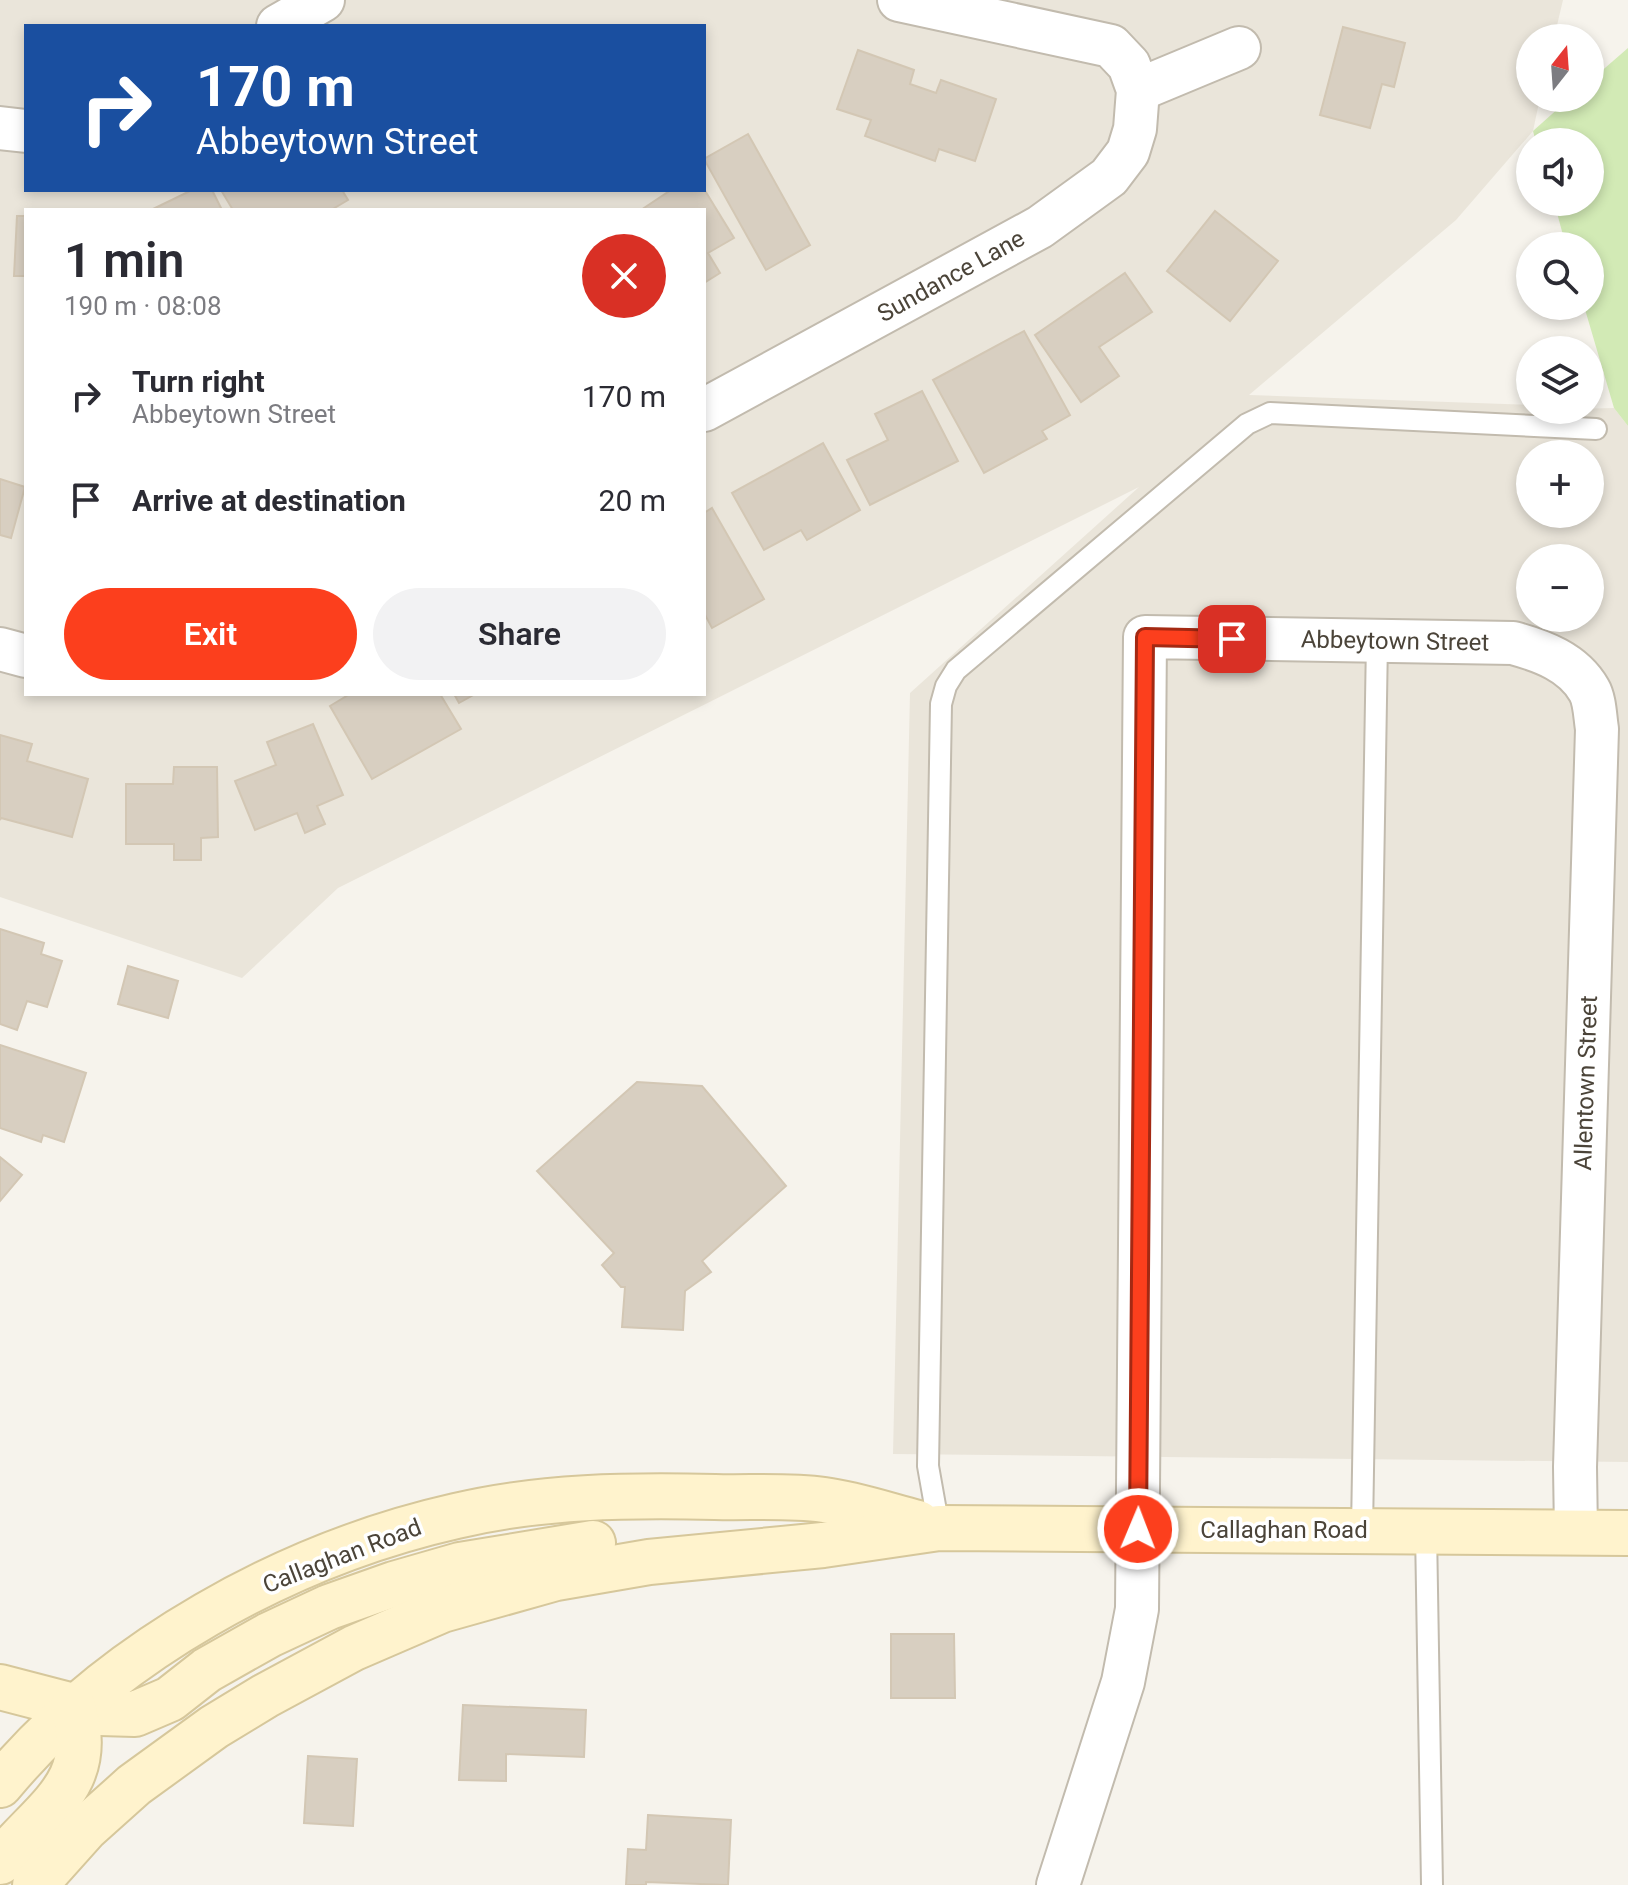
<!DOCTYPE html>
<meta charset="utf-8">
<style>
body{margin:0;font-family:Roboto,sans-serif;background:#f2f2f3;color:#2b2b33;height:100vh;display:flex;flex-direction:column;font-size:30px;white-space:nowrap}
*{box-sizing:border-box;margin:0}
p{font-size:26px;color:#7c7c81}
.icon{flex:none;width:44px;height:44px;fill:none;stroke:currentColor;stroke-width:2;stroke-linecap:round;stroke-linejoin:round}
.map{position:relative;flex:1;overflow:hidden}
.side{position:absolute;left:24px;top:208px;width:682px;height:488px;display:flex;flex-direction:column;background:#fff;border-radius:0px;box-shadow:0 4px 12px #0003}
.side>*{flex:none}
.top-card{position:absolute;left:24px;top:24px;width:682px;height:168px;border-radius:0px;box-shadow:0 4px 12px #0003;background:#1a4fa0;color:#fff;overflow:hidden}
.needle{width:52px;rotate:17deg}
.controls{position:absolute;left:1516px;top:24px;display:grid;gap:16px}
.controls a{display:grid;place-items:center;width:88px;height:88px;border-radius:50%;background:#fff;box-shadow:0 4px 12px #0003;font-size:40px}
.pin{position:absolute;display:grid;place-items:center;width:68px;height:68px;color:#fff;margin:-34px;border-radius:16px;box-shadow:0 4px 12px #0006}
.me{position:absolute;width:88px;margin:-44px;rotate:1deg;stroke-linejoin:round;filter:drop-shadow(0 0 6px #0008)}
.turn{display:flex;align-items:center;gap:28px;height:168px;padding:0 40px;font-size:36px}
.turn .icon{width:104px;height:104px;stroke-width:2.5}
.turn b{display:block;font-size:56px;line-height:68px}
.round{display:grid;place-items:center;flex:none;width:84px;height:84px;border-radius:42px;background:#f2f2f3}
.headline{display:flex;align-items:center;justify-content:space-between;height:136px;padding:0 40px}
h1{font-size:48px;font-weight:600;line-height:60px}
.cta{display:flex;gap:16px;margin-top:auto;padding:16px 40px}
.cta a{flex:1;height:92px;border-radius:48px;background:#fc3f1d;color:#fff;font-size:32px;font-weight:600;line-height:92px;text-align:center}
.cta a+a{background:#f2f2f3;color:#2b2b33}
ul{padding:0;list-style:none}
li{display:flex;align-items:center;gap:24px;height:104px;padding:0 40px}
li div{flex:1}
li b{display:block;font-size:30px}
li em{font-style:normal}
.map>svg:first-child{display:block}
</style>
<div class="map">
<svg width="1628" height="1885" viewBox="0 0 1628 1885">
<rect width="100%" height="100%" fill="#f6f3ec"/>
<path fill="#eae5da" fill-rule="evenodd" d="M0 0H1563L1554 38H1530V98H1540L1533 131 1456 220 1249 395 1530 405V410L1614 408 1628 426V1462L893 1454 910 693 1139 487 338 888 242 978 0 897ZM26 26H704V190H26ZM26 210H704V694H26ZM1530 454H1590V514H1530ZM1530 558H1590V618H1530Z"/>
<path fill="#d2eab5" d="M1628 48V426L1614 408 1584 306H1590V246H1566L1554 202H1590V142H1536L1533 131 1570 98H1590V81Z"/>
<g fill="#d8cfc1" stroke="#d3c7b4" stroke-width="2">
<path d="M1343 27 1405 43 1394 87 1382 84 1370 128 1320 115Z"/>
<path d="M858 50 914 70 910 84 936 93 941 80 996 99 975 161 939 149 935 161 865 136 871 120 837 109Z"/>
<path d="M748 134 810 245 766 270 704 159Z"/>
<path d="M704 189 734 238 708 253 720 273 704 283V210H641L671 190Z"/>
<path d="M192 190H212L222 210H151Z"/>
<path d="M221 190H342L348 200 331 210H233Z"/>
<path d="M1215 211 1278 261 1230 321 1167 271Z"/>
<path d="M17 216H26V276H14Z"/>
<path d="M1125 273 1152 312 1099 347 1119 376 1081 402 1035 335Z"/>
<path d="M1024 331 1070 415 1042 431 1047 439 984 473 933 380Z"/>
<path d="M922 391 958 461 870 505 847 460 888 440 875 414Z"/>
<path d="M823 443 860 510 807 540 801 530 764 550 732 493Z"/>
<path d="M0 479 25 487 11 538 0 535Z"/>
<path d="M712 508 764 599 712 628 704 613V513Z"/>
<path d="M350 694H440L461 729 372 779 330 706Z"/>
<path d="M454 694H475L459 703Z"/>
<path d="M313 724 343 795 317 806 325 824 305 833 297 813 255 830 235 781 276 765 267 742Z"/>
<path d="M0 735 32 744 27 761 88 779 72 837 1 818 0 820Z"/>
<path d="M174 767H217L218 837 201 838V860H174V844H126V784H173Z"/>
<path d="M0 929 44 943 41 954 62 961 47 1007 27 1001 17 1030 0 1024Z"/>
<path d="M128 966 178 981 168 1018 118 1004Z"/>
<path d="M0 1045 86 1073 64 1142 43 1135 41 1142 0 1128Z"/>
<path d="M637 1082 702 1086 786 1186 702 1261 711 1272 685 1291 683 1330 622 1327 625 1287H621L602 1265 614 1253 537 1171Z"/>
<path d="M0 1157 22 1175 0 1201Z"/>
<path d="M891 1634H954L955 1698H891Z"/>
<path d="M463 1705 586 1710 584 1757 506 1754V1781L459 1780Z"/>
<path d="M308 1756 357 1759 353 1826 304 1823Z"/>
<path d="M648 1815 731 1820 728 1885 646 1882V1885H626L628 1849 646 1850Z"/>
</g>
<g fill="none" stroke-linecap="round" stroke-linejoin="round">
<g stroke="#c2bbae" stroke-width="24">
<g id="lane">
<path d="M939 1528 928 1466 941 704 946 686 956 670 1247 424 1270 413 1596 429"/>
<path d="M1362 1530 1377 641"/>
<path d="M1426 1531 1432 1885"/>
</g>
</g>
<g stroke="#c2bbae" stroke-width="46">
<g id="street">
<path d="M278 26 323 0"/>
<path d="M1138 90 1239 48"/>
<path d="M0 128 26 131"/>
<path d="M704 410 1040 227 1109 177 1128 152 1135 129 1138 90 1129 65 1111 46 899 0"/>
<path d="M0 649 26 656"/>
<path d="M1058 1885 1123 1682 1137 1609 1145 637 1513 643C1542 651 1573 662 1589 690 1595 700 1595 717 1597 729L1575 1467 1576 1533"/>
</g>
</g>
<g stroke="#d6c79b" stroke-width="48">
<g id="secondary">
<path d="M0 1687 100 1713 135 1714 170 1699 207 1670 269 1635 329 1607 394 1584 460 1565 593 1543"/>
<path d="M0 1785C111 1651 288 1554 456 1516 540 1496 629 1495 715 1497 750 1498 789 1495 824 1500 855 1504 887 1515 918 1523"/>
<path d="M0 1862C43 1808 97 1785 73 1707"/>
<path d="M35 1885 86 1828 134 1785 214 1727 265 1696 354 1648 442 1610 556 1578 649 1562 823 1545 939 1528 1628 1533"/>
</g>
</g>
<use href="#lane" stroke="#fff" stroke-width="20"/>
<use href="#street" stroke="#fff" stroke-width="42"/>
<use href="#secondary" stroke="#fff3cd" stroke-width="44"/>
</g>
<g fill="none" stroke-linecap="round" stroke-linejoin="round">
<g stroke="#a42913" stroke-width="20">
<path id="route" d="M1138 1529 1145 637 1232 639"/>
</g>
<use href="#route" stroke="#fc3f1d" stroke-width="14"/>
</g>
<g text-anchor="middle" stroke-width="7" stroke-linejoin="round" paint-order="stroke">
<g font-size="24" fill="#4b4439" stroke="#fff">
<text transform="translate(951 276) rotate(-29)" y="8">Sundance Lane</text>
<text transform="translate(1395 641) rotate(1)" y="8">Abbeytown Street</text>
<text transform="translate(1586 1083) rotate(-88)" y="8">Allentown Street</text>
<text x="1284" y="1538">Callaghan Road</text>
<text transform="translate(342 1556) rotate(-21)" y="8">Callaghan Road</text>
</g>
</g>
</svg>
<div class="controls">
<a><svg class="needle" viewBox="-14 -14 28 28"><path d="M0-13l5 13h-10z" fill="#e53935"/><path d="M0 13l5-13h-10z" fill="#7c7c81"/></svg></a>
<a><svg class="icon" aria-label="sound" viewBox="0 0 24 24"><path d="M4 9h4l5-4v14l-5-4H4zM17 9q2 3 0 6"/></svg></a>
<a><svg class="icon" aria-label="search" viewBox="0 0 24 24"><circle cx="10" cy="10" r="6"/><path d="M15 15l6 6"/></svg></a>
<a><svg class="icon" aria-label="layers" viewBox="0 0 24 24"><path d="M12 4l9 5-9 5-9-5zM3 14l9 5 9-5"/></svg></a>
<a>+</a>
<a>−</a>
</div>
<div class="pin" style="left:1232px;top:639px;background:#d93025"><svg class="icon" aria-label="arrive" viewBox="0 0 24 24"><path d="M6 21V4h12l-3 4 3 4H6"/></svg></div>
<svg class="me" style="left:1138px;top:1529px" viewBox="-20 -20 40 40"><circle r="17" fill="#fc3f1d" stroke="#fff" stroke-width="3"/><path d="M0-11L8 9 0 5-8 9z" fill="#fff"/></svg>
<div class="top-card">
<div class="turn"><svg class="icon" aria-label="right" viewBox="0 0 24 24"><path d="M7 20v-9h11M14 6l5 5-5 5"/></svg><div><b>170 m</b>Abbeytown Street</div></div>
</div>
<section class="side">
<div class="headline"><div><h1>1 min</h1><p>190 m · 08:08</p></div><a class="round" style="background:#d93025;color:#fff"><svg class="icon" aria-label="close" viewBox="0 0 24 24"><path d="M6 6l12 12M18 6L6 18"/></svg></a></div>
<ul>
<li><svg class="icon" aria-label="right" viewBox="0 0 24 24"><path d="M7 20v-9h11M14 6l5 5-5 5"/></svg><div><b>Turn right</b><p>Abbeytown Street</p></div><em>170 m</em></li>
<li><svg class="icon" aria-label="arrive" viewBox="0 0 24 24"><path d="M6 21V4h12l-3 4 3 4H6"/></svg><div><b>Arrive at destination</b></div><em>20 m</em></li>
</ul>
<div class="cta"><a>Exit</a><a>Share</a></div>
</section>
</div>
